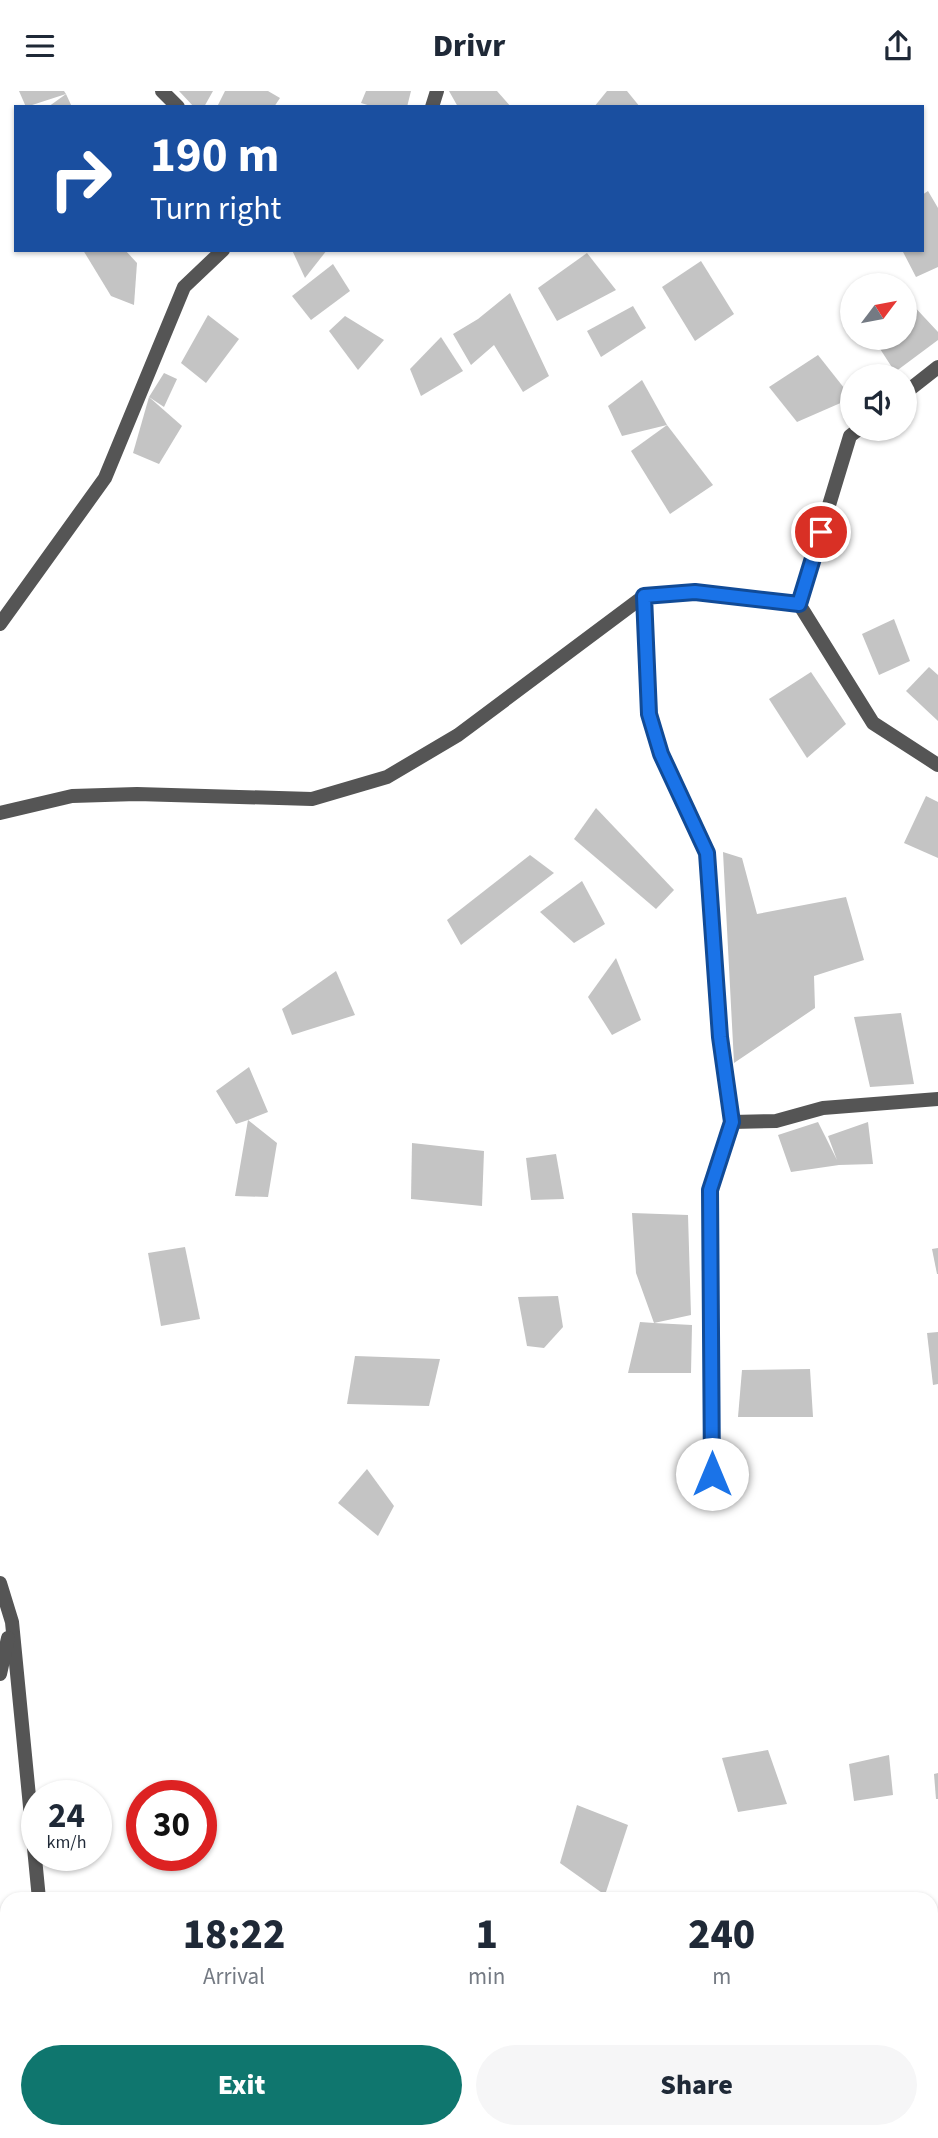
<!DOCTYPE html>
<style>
body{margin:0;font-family:"Source Sans 3",sans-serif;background:#f6f6f7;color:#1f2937;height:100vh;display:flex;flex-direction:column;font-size:26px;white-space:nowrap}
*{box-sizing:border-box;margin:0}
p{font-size:23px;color:#747a83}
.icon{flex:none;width:38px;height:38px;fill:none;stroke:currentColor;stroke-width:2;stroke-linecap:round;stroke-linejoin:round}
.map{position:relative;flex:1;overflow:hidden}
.details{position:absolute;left:0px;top:1801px;width:938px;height:247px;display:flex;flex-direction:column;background:#fff;border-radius:21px 21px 0 0;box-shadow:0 2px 5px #0004}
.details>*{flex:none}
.guide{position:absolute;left:14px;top:14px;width:910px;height:147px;border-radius:0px;box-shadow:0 2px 5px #0004;background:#1a4fa0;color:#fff;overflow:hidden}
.needle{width:46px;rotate:58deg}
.fabs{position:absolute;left:840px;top:182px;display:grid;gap:14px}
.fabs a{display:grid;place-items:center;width:77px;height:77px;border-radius:50%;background:#fff;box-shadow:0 2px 5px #0004;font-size:35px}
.speed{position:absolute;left:21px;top:1689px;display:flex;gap:14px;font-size:35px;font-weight:700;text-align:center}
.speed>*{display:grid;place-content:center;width:91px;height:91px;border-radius:50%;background:#fff;box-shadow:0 2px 5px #0004;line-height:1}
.speed small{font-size:18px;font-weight:400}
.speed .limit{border:10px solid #d22;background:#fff;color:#111}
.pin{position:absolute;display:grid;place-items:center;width:60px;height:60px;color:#fff;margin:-30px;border:4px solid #fff;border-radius:50%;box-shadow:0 2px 7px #0007}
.me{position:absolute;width:77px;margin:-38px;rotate:0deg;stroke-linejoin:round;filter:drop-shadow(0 0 5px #0008)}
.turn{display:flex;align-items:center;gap:24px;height:147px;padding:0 21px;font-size:32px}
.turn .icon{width:91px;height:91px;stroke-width:2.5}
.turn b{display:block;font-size:49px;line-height:60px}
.eta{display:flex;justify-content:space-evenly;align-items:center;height:119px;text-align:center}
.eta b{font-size:42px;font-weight:800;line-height:49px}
.cta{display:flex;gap:14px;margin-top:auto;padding:14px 21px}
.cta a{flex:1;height:80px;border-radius:42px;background:#0f766e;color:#fff;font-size:28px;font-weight:800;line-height:80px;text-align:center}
.cta a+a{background:#f6f6f7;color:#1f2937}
header{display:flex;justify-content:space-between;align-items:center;height:91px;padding:0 21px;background:#fff;font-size:32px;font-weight:800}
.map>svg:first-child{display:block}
</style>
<header><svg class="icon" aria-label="menu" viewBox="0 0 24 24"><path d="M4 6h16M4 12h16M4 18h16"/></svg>Drivr<svg class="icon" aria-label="share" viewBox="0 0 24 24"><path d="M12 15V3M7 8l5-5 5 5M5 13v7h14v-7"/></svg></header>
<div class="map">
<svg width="938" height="2047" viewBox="0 0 938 2047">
<rect width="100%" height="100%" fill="#fff"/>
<g fill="#c4c4c4">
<path d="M19 0H64L66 3 26 16Z"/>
<path d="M179 0H213L204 16H194Z"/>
<path d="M225 0H268L280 7 274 16H217Z"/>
<path d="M366 0H411L407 16H374L361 12Z"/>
<path d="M449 0H497L511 16H458Z"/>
<path d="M607 0H627L640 16H594Z"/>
<path d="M66 3 72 16H48Z"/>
<path d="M928 100 938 117V176L916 186 902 159H922V104Z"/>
<path d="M83 159H125L137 172 134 214 111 205Z"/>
<path d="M292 159H327L305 187Z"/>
<path d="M587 162 616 199 557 230 538 197Z"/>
<path d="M701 170 734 223 695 250 662 196Z"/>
<path d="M333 173 350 200 311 229 292 205Z"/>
<path d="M510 202 549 285 523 301 494 254 471 274 453 243 478 228Z"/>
<path d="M910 211 938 241V249L895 281 873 247H905V215Z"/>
<path d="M633 215 646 237 601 266 587 240Z"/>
<path d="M208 224 239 248 206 292 181 272Z"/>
<path d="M345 225 384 249 358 279 329 240Z"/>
<path d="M441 246 463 280 421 305 410 278Z"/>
<path d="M818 264 852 307 797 331 769 296Z"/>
<path d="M164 282 177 288 164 316 149 306Z"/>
<path d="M642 289 667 334 622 345 608 315Z"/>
<path d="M149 306 182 335 159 373 133 362Z"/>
<path d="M667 334 713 394 670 423 631 360Z"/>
<path d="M894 528 910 570 879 584 862 543Z"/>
<path d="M929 576 938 584V630L906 600Z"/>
<path d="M811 581 846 633 807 667 769 608Z"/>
<path d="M926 705 938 711V767L904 752Z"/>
<path d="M596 717 674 799 656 818 574 748Z"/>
<path d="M723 761 742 767 757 823 846 806 864 869 814 885 815 917 734 972Z"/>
<path d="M530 764 554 782 461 854 447 829Z"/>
<path d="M582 790 605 833 574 852 540 821Z"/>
<path d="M616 867 641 929 612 944 588 906Z"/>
<path d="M336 880 355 924 292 944 282 918Z"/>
<path d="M901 922 914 993 870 996 854 926Z"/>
<path d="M249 976 268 1021 248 1029 277 1052 268 1106 235 1105 248 1029 236 1033 216 1000Z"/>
<path d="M818 1031 837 1069 828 1045 868 1031 873 1073 839 1074 791 1081 778 1044Z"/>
<path d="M412 1052 484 1060 482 1115 411 1108Z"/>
<path d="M556 1063 564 1108 531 1109 526 1067Z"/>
<path d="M632 1122 688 1124 691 1224 654 1232 692 1234 691 1282H628L640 1231 654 1232 636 1182Z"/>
<path d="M185 1156 200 1228 161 1235 148 1162Z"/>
<path d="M938 1157V1183H937L932 1158Z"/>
<path d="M558 1205 563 1236 544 1257 527 1255 518 1206Z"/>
<path d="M938 1241V1293L933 1294 927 1242Z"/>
<path d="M355 1265 440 1268 429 1315 347 1313Z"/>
<path d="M810 1278 813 1326H738L742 1279Z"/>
<path d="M367 1378 394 1415 378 1445 338 1412Z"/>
<path d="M768 1659 787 1713 738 1721 722 1667Z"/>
<path d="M889 1664 893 1704 854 1710 849 1673Z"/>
<path d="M938 1682V1708H936L934 1683Z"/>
<path d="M577 1714 628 1734 605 1804 560 1772Z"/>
<path d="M938 1847V1902L931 1905V1851Z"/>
<path d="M867 2040H921L922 2044 914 2047H869Z"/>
</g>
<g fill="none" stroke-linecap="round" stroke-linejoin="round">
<g stroke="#555" stroke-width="14">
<path d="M206 2047 210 2040"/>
<path d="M399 2047 402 2040"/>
</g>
<g stroke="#555" stroke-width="14">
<path d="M162 0 178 16"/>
<path d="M432 16 437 0"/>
<path d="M905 302 938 276"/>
<path d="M859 338 850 345 799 513 873 632 938 674"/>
<path d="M644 505 649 623 661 663 707 762 720 946 732 1031 710 1099 712 1383"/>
<path d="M0 533 105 387 184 196 223 159"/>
<path d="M0 722 72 705 137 703 312 708 387 686 458 644 644 505 695 501 799 513"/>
<path d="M732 1031 776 1030 823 1017 938 1008"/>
<path d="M0 1492 12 1531 39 1808"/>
<path d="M0 1583 8 1547"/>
<path d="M931 1934 938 1931"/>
<path d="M0 1987 7 1988"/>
<path d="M35 2047 37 2040"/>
</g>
</g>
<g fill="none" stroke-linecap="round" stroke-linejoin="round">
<g stroke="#114b97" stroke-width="18">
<path id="route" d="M712 1383 710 1099 732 1031 720 946 707 762 661 663 649 623 644 505 695 501 799 513 821 441"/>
</g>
<use href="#route" stroke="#1a73e8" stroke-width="12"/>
</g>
</svg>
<div class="fabs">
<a><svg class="needle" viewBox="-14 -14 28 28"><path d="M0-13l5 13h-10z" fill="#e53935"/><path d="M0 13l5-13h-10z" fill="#747a83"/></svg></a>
<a><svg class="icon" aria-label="sound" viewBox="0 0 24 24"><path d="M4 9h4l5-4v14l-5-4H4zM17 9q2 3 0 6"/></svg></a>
</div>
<div class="speed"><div>24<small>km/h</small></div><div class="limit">30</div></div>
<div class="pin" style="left:821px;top:441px;background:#d93025"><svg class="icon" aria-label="arrive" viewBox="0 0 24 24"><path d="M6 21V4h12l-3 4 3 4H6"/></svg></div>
<svg class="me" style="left:712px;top:1383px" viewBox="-20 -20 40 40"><circle r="19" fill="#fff"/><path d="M0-13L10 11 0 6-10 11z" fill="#1a73e8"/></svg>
<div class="guide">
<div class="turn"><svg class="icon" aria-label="right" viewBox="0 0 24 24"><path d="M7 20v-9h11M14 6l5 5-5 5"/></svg><div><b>190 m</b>Turn right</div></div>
</div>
<section class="details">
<div class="eta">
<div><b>18:22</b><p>Arrival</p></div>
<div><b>1</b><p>min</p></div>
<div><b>240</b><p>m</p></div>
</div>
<div class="cta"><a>Exit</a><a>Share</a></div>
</section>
</div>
